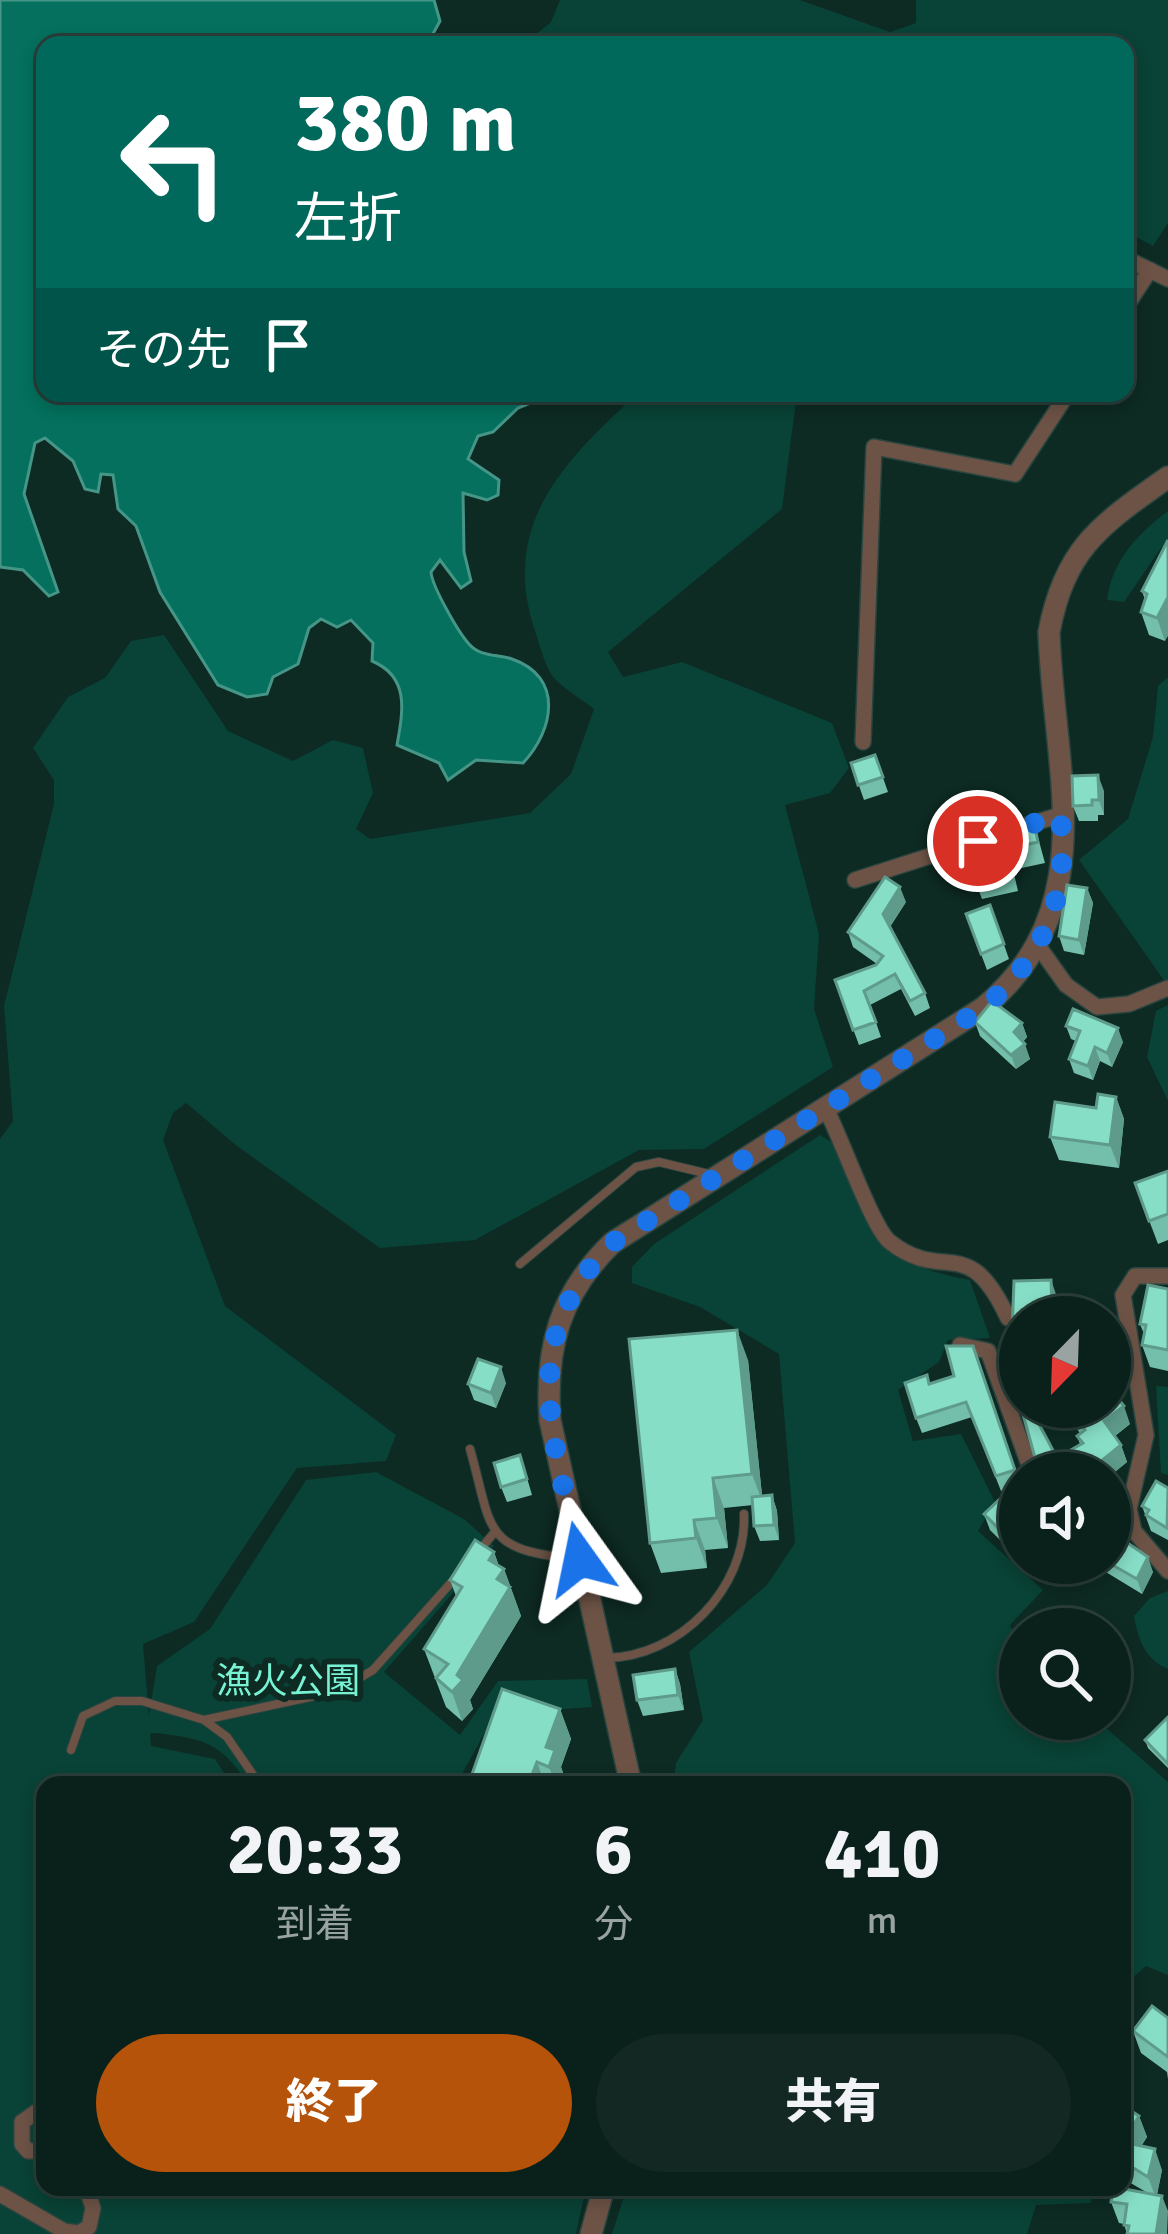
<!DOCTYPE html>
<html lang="ja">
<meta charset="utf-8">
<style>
body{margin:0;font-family:Signika,"Noto Sans JP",sans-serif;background:#132823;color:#f1f3f6;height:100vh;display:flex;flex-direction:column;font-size:45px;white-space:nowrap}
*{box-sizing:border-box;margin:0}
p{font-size:39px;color:#99a3a2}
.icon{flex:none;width:66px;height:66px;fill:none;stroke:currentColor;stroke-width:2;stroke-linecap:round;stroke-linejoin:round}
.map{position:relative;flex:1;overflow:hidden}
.sheet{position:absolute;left:36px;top:1776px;width:1095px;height:420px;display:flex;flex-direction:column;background:#0a201a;border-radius:24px;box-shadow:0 6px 18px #0003,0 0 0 3px #2a3e39}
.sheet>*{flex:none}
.banner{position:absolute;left:36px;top:36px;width:1098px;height:366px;border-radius:24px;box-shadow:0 6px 18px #0003,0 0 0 3px #2a3e39;background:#00695c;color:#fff;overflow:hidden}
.needle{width:78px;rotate:203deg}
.buttons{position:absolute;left:999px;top:1296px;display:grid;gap:24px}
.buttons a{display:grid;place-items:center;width:132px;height:132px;border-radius:50%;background:#0a201a;box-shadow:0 6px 18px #0003,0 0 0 3px #2a3e39;font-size:60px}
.pin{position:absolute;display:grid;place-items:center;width:102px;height:102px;color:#fff;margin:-51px;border:6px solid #fff;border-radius:50%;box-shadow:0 3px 12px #0007}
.me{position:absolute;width:132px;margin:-66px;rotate:348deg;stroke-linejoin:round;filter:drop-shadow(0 0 9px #0008)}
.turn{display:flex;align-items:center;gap:42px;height:252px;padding:0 60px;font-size:54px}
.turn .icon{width:156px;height:156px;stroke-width:2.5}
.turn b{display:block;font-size:84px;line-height:102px}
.then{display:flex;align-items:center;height:114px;padding:0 60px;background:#0003;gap:24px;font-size:45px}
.eta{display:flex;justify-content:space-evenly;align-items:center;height:204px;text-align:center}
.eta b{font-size:72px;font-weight:800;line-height:84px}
.button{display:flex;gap:24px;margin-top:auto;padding:24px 60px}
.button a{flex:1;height:138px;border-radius:72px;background:#b45309;color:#fff;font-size:48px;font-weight:800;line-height:138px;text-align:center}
.button a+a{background:#132823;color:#f1f3f6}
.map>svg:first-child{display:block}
</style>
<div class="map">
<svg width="1168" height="2234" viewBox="0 0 1168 2234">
<rect width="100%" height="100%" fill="#0d2a23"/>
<g fill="#094236">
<path d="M560 0H800L890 32 916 23V0H1168V223L1153 246 1125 231V45H523L551 22Z"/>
<path d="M638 393H797L782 509 608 652 623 677 682 662 832 723 849 768 830 793 785 805 819 934 814 1009 833 1067 704 1149 639 1150 475 1240 380 1248 237 1146 186 1103 173 1113 163 1140 225 1306 396 1435 386 1461 297 1468 194 1622 143 1644 149 1715 157 1666 210 1629 306 1480 376 1472 464 1519 494 1546 384 1672 460 1735 498 1681 587 1679 592 1707 495 1714 456 1785H249C221 1743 206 1739 156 1733L150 1734 151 1746 215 1759 232 1785H45V2187H586L576 2234H0V1139L13 1121 4 1006 54 804V780L33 748 68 697 105 678 131 641 164 635 228 731 293 761 333 740 363 748 373 793 356 829 370 839 530 813 571 774 594 709C582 699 568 692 557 681 546 672 540 645 535 631 499 524 565 460 638 393Z"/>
<path d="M1168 511V546L1161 548 1124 602 1107 600C1112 561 1137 534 1168 511Z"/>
<path d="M1168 677V986L1079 860 1128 819 1153 737 1158 686Z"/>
<path d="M1168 1005V1101L1147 1057 1156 1011Z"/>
<path d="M820 1135 833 1143C871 1228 866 1261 970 1280L990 1338 948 1340 939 1362 898 1390 913 1441 961 1434 995 1502 978 1531 1043 1590 1010 1625 1020 1647V1719H1096L1168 1782V1975L1146 1966 1122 1987V1785H673L676 1763 703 1720 689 1652 767 1585 795 1543 779 1354 700 1307 632 1283V1267L654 1244Z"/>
<path d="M1156 1386 1168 1387V1475L1161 1473Z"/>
<path d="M1168 1591V1669C1145 1660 1138 1639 1134 1616L1150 1598Z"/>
<path d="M627 2187H1091V2203L1036 2205 1027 2234H612Z"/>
</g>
<path fill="#04705d" stroke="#459687" stroke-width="3" d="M0 0H434L440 21 429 41 420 45H45V393H555L518 408 493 432 478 436 468 459 499 480 498 495 487 500 463 493 464 552 471 581 461 588 440 560 431 572C432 586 458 632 469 644 480 657 497 654 512 659 564 677 554 730 523 763L476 760 448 780 439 763 397 745C403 711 410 677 372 661L373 643 351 620 337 627 321 619 309 628 298 664 273 677 267 694 247 697 218 685 160 592 136 526 118 509 113 475 101 474 98 492 85 489 73 461 45 438 35 443 24 494 58 592 49 596 23 570 0 567Z"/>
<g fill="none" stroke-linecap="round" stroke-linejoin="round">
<g stroke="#2a453f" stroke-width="10">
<g id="service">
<path d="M520 1264 636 1167 659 1162 713 1175"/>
<path d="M470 1449C493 1529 480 1551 579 1559"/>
<path d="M479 1551 493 1534"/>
<path d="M605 1658C679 1658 747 1588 744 1514"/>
<path d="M204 1720 227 1737 260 1785"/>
<path d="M71 1750 83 1716 115 1701H142L204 1720 338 1691 373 1670 457 1576"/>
</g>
</g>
<g stroke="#2a453f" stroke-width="18">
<g id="minor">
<path d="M1125 258 1168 279"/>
<path d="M1125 308 1150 270"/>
<path d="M863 742 874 447 1015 474 1068 393"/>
<path d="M1011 830 1060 815"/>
<path d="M855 880 983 839"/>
<path d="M1039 947 1066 985 1097 1007 1129 1004 1168 988"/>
<path d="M825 1107C840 1134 872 1228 890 1242 945 1285 967 1230 1008 1318"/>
<path d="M1168 1276H1135L1123 1295 1146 1435 1129 1509 1134 1531 1168 1571"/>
<path d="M960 1345 988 1351 1032 1473"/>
<path d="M45 2106 22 2122V2144L28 2151H45"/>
<path d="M0 2194 64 2231 79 2233 89 2227 93 2208 86 2187"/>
</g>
</g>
<g stroke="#2a453f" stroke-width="24">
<g id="tertiary">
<path d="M631 1785 550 1420C545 1348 559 1295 612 1243L983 1008C1105 907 1053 770 1049 632 1065 547 1102 524 1168 477"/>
<path d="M591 2234 604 2187"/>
</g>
</g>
<use href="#service" stroke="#6d5346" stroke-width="8"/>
<use href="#minor" stroke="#6d5346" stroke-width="15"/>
<use href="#tertiary" stroke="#6d5346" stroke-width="21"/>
</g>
<g fill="#74bfab">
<path d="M1168 540 1165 641 1149 635 1141 612 1145 600 1142 591Z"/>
<path d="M875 755 888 792 864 800 851 763Z"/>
<path d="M1104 791V815H1098V821H1079L1073 806Z"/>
<path d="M1034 823 1045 863 1013 870 1018 891 982 899 974 878Z"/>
<path d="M1087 888 1093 903 1084 955 1064 951 1059 936Z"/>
<path d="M906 902 890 927 925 993 930 1008 915 1016 901 989 870 1005 881 1037 859 1045 835 980 877 964 853 947 848 932Z"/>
<path d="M990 905 1009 959 987 970 966 914Z"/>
<path d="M975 1022 1022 1023 1027 1037 1023 1042 1030 1059 1016 1069 980 1036Z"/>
<path d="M1066 1026 1123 1042 1112 1067 1100 1061 1093 1080 1074 1073 1069 1059 1076 1041 1071 1039Z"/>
<path d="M1116 1097 1124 1119 1119 1168 1059 1160 1050 1137Z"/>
<path d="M1168 1171V1240L1158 1244 1135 1183Z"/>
<path d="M1014 1281 1057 1297 1058 1317H1020V1352L1012 1332Z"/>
<path d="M1168 1289V1371L1150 1367 1142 1345 1144 1334 1140 1324Z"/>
<path d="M973 1346 1020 1486 1001 1491 972 1417 922 1433 916 1418 929 1384 954 1376Z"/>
<path d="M748 1360 762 1496 772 1495 777 1511 779 1540 760 1541 754 1526 753 1505 724 1508 728 1548 705 1550 707 1568 661 1573 650 1543Z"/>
<path d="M506 1383 496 1408 474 1400 468 1384Z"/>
<path d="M1054 1407H1110L1130 1424 1115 1436 1121 1445 1127 1462 1110 1476V1473H1040L1037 1465 1057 1458 1080 1444 1077 1436 1080 1433 1069 1419 1065 1422Z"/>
<path d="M525 1471 532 1495 507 1502 501 1487Z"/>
<path d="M1168 1488V1540L1151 1531 1142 1506Z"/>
<path d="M984 1514 1020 1517V1560L990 1530Z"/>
<path d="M1120 1526 1126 1541 1153 1572 1142 1594 1091 1563H1110Z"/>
<path d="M494 1552 499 1566 504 1569 521 1616 470 1700 473 1709 462 1721 446 1707 424 1649 456 1596 450 1580Z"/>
<path d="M1023 1563H1048L1037 1577Z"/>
<path d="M675 1669 680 1684 684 1710 643 1716 637 1700Z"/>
<path d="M560 1709 571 1739 561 1767 566 1781 564 1785H472L470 1780Z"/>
<path d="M1168 1717V1768L1148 1748 1145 1740Z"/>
<path d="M1168 2018V2079L1167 2072 1141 2053 1133 2031Z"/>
<path d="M1122 2105 1139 2116 1147 2137 1141 2146 1162 2170 1157 2195 1127 2234 1124 2224 1119 2223 1111 2202 1146 2192 1122 2178Z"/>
</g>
<g fill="#5e9b8b">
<path d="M1168 597V636L1165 641 1157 618Z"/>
<path d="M1098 775 1104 791V815L1099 800Z"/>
<path d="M900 887 906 902 888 929 883 914Z"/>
<path d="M1087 888 1093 903 1084 955 1079 940Z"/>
<path d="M1022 1023 1027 1037 1019 1046 1014 1032Z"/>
<path d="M1118 1028 1123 1042 1112 1067 1107 1053Z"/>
<path d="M1025 1044 1030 1059 1016 1069 1011 1055Z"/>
<path d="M1095 1047 1100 1061 1093 1080 1088 1066Z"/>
<path d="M1116 1097 1124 1119 1119 1168 1110 1145Z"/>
<path d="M1051 1280 1057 1297 1058 1317H1055L1052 1309Z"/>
<path d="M737 1330 748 1360 763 1504 752 1474Z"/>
<path d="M501 1367 506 1383 496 1408 491 1393Z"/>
<path d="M1124 1406 1130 1424 1111 1438 1104 1421Z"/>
<path d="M1059 1407H1065L1069 1419 1065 1422Z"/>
<path d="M1121 1445 1127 1462 1110 1476V1473H1091L1090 1470Z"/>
<path d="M713 1478 724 1508 728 1548 717 1518Z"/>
<path d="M1113 1481 1119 1498 1114 1512 1110 1501V1488Z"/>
<path d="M772 1495 777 1511 779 1540 774 1525Z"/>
<path d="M694 1520 705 1550 707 1568 696 1538Z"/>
<path d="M494 1552 501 1573 504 1569 521 1616 470 1700 473 1709 462 1721 452 1692 489 1560Z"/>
<path d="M1148 1557 1153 1572 1142 1594 1137 1579Z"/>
<path d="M1032 1563H1048L1037 1577Z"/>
<path d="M675 1669 680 1684 684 1710 678 1695Z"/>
<path d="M560 1709 571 1739 561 1767 566 1781 564 1785H556L549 1767 546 1747Z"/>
<path d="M537 1762 545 1785H528Z"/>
<path d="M1139 2116 1147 2137 1131 2163 1123 2142Z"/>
<path d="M1155 2149 1162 2170 1156 2198 1148 2177Z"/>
<path d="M1162 2196 1168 2211 1167 2234H1156Z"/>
</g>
<g fill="#87dec7" stroke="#5e9b8b" stroke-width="3">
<path d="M1168 540V597L1157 618 1141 612 1147 594 1142 591Z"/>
<path d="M875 755 883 777 858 785 851 763Z"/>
<path d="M1098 775 1099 800H1092V805L1073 806 1072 776Z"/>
<path d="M1034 823 1038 842 1005 849 1010 870 974 878 965 837Z"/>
<path d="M885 877 900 887 883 914 925 993 910 1001 895 974 864 991 876 1022 853 1030 835 980 876 965 883 956 848 932Z"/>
<path d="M1067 885 1087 888 1079 940 1059 936Z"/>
<path d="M990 905 1004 944 981 954 966 914Z"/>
<path d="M992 1001 1022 1023 1014 1032 1025 1044 1011 1055 975 1022Z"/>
<path d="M1073 1009 1118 1028 1107 1053 1095 1047 1088 1066 1069 1059 1080 1031 1066 1026Z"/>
<path d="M1098 1094 1116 1097 1110 1145 1050 1137 1055 1102 1096 1108Z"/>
<path d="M1168 1171V1214L1149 1221 1135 1183Z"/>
<path d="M1051 1280 1052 1309 1023 1310 1027 1317H1020V1345L1012 1332 1014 1281Z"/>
<path d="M1148 1285 1168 1289V1350L1142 1345 1146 1325 1140 1324Z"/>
<path d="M737 1330 752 1474 713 1478 717 1518 694 1520 696 1538 650 1543 629 1339Z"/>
<path d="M946 1346H973L1015 1470 996 1476 966 1402 916 1418 905 1383 927 1375 929 1384 954 1376Z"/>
<path d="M478 1359 501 1367 491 1393 468 1384Z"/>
<path d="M1009 1365 1020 1387V1405Z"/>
<path d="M1110 1388 1124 1406 1104 1421 1121 1445 1090 1470 1097 1473H1047L1055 1459 1083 1443 1077 1436 1085 1430 1067 1407H1110Z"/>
<path d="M1021 1407H1030L1057 1458 1037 1465Z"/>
<path d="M520 1455 527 1479 501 1487 494 1463Z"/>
<path d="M1156 1481 1168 1488 1167 1528 1146 1515 1149 1510 1142 1506Z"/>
<path d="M772 1495 774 1525 754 1526 752 1497Z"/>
<path d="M1001 1498 1019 1518 1020 1517V1550L984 1514Z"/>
<path d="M1110 1524 1120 1526 1116 1535 1148 1557 1137 1579 1109 1563Z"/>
<path d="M475 1540 494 1552 489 1560 504 1569 497 1579 510 1587 457 1675 463 1680 452 1692 436 1678 448 1664 424 1649 462 1587 450 1580Z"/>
<path d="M675 1669 678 1695 637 1700 633 1675Z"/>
<path d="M502 1689 560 1709 546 1747 555 1750 549 1767 537 1762 528 1785H486L470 1780Z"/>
<path d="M1168 1717V1764L1145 1740Z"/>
<path d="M1152 2006 1168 2018V2057L1133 2031Z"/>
<path d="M1122 2105 1139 2116 1123 2142 1155 2149 1148 2177 1122 2161Z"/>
<path d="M1114 2187 1162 2196 1156 2234H1127L1129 2226 1124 2225 1127 2204 1111 2202Z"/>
</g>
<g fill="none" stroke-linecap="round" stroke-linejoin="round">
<path stroke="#1a73e8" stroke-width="21" stroke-dasharray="0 37.8" d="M580 1559C554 1440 514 1341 612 1243L983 1008C1045 956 1070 895 1060 815L978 841"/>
</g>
<g text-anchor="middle" stroke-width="12" stroke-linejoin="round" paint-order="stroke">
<g font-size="36" fill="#77f3d4" stroke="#0d2a23">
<text x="288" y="1693">漁火公園</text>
</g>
</g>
</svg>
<div class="buttons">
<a><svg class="needle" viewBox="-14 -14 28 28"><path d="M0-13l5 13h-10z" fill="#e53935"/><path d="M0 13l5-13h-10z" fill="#99a3a2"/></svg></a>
<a><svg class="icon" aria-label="sound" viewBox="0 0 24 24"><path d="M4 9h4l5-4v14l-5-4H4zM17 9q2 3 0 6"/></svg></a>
<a><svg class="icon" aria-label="search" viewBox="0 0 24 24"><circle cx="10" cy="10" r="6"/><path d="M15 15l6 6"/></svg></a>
</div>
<div class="pin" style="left:978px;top:841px;background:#d93025"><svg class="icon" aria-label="arrive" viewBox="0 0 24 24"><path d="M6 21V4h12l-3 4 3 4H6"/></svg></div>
<svg class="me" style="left:580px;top:1559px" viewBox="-20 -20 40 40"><path d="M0-17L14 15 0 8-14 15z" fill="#1a73e8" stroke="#fff" stroke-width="4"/></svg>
<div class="banner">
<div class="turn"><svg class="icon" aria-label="left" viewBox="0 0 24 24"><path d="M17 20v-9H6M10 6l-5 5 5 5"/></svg><div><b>380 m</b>左折</div></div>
<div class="then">その先<svg class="icon" aria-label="arrive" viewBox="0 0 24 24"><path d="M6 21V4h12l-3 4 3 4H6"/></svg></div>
</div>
<section class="sheet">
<div class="eta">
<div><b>20:33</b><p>到着</p></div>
<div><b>6</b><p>分</p></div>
<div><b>410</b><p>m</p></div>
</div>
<div class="button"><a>終了</a><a>共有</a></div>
</section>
</div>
